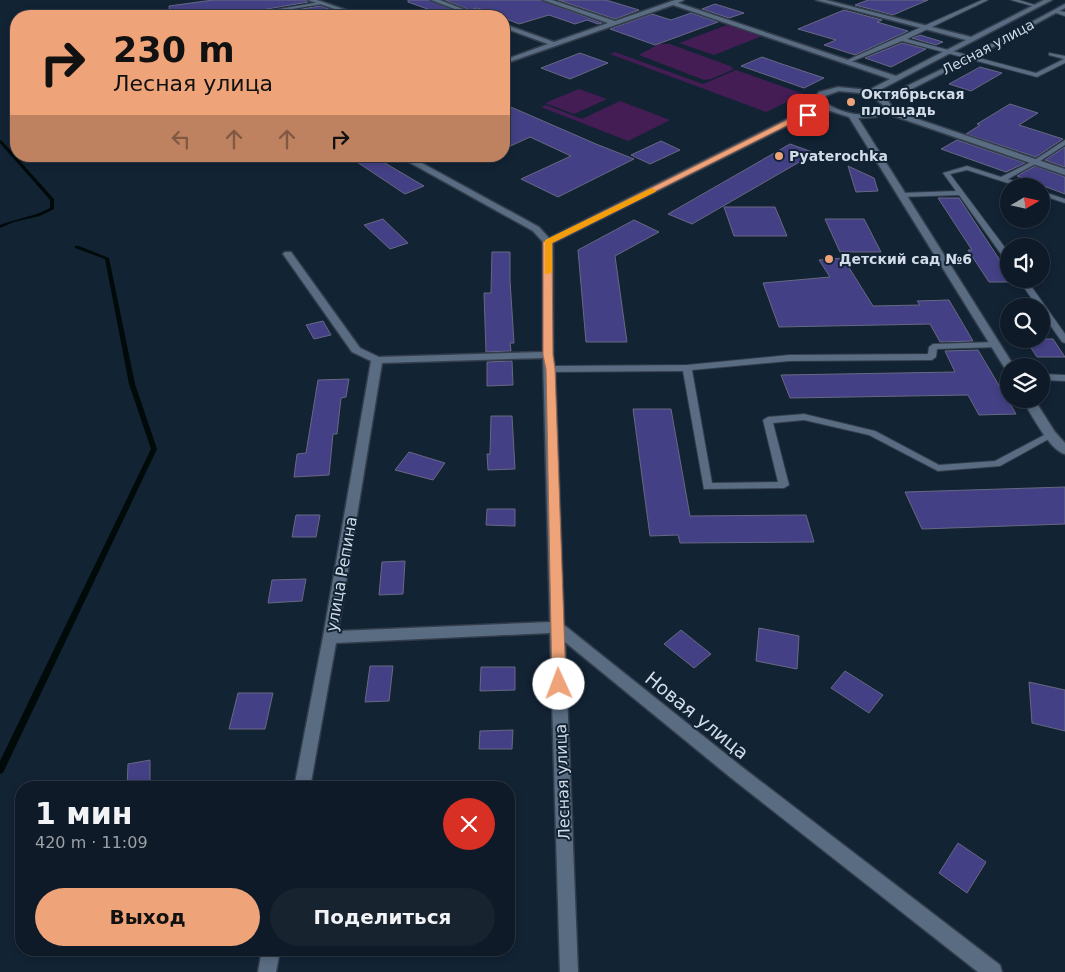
<!DOCTYPE html>
<html lang="ru">
<meta charset="utf-8">
<style>
body{margin:0;font-family:"DejaVu Sans",sans-serif;background:#17232f;color:#f1f3f6;height:100vh;display:flex;flex-direction:column;font-size:19px;white-space:nowrap}
*{box-sizing:border-box;margin:0}
p{font-size:16px;color:#9ba1a7}
.icon{flex:none;width:28px;height:28px;fill:none;stroke:currentColor;stroke-width:2;stroke-linecap:round;stroke-linejoin:round}
.map{position:relative;flex:1;overflow:hidden}
.details{position:absolute;left:15px;top:781px;width:500px;height:175px;display:flex;flex-direction:column;background:#0e1a27;border-radius:20px;box-shadow:0 2px 8px #0003,0 0 0 1px #2e3844}
.details>*{flex:none}
.hud{position:absolute;left:10px;top:10px;width:500px;height:152px;border-radius:20px;box-shadow:0 2px 8px #0003,0 0 0 1px #2e3844;background:#efa378;color:#111;overflow:hidden}
.needle{width:32px;rotate:81deg}
.tools{position:absolute;left:1000px;top:178px;display:grid;gap:10px}
.tools a{display:grid;place-items:center;width:50px;height:50px;border-radius:50%;background:#0e1a27;box-shadow:0 2px 8px #0003,0 0 0 1px #2e3844;font-size:25px}
.pin{position:absolute;display:grid;place-items:center;width:42px;height:42px;color:#fff;margin:-21px;border-radius:10px;box-shadow:0 2px 8px #0006}
.me{position:absolute;width:55px;margin:-28px;rotate:358deg;stroke-linejoin:round;filter:drop-shadow(0 0 4px #0008)}
.turn{display:flex;align-items:center;gap:18px;height:105px;padding:0 20px;font-size:22px}
.turn .icon{width:65px;height:65px;stroke-width:2.5}
.turn b{display:block;font-size:35px;line-height:42px}
.lanes{display:flex;align-items:center;height:48px;padding:0 20px;background:#0003;justify-content:center;gap:25px;direction:ltr}
.lanes .off{opacity:.35}
.round{display:grid;place-items:center;flex:none;width:52px;height:52px;border-radius:26px;background:#17232f}
.head{display:flex;align-items:center;justify-content:space-between;height:85px;padding:0 20px}
h1{font-size:30px;font-weight:700;line-height:38px}
.primary-button{display:flex;gap:10px;margin-top:auto;padding:10px 20px}
.primary-button a{flex:1;height:58px;border-radius:30px;background:#efa378;color:#111;font-size:20px;font-weight:700;line-height:58px;text-align:center}
.primary-button a+a{background:#17232f;color:#f1f3f6}
.map>svg:first-child{display:block}
</style>
<div class="map">
<svg width="1065" height="972" viewBox="0 0 1065 972">
<rect width="100%" height="100%" fill="#122334"/>
<g fill="#441d55">
<path d="M727 25 762 36 714 55 679 43Z"/>
<path d="M659 44H670L730 66 734 69 711 79 704 80 639 55Z"/>
<path d="M615 52 703 84 736 70 804 94 766 112 610 54Z"/>
<path d="M579 89 607 99 574 114 545 103Z"/>
<path d="M620 101 670 120 628 141 541 107 546 105 582 119Z"/>
</g>
<g fill="none" stroke-linecap="round" stroke-linejoin="round">
<g fill="#000a09" fill-rule="evenodd">
<path d="M0 140H1L54 199V209L40 216 14 222 0 228V225L5 223 37 214 50 208V200L0 143Z"/>
<path d="M75 246H79L109 258 135 384 157 449 3 773 0 774V761L151 449 129 384 105 259 75 248Z"/>
</g>
</g>
<g fill="#444085" stroke="#676882">
<path d="M213 0H306L308 2 238 14 236 16H170L169 6Z"/>
<path d="M408 0H429L460 13 447 16 408 2Z"/>
<path d="M445 0H541L602 23 598 24 587 20 575 24 549 15 519 24 504 18V16L477 8 470 10Z"/>
<path d="M558 0H606L639 10 615 19Z"/>
<path d="M868 0H928L893 15 855 5Z"/>
<path d="M715 4 744 13 729 18 702 9Z"/>
<path d="M320 6 329 9 292 16H259Z"/>
<path d="M844 10 882 20 877 22 908 31 855 55 824 45 836 40 798 29Z"/>
<path d="M691 13 718 22 655 45 610 29 652 14 671 20Z"/>
<path d="M920 35 943 42 936 45 912 38Z"/>
<path d="M902 43 926 49 891 67 865 58Z"/>
<path d="M580 53 608 63 570 79 541 68Z"/>
<path d="M762 57 779 63 824 78 804 88 741 66Z"/>
<path d="M980 67 1002 73 971 91 949 84Z"/>
<path d="M504 104 596 144 634 159 558 197 521 179 571 156 530 137 504 149Z"/>
<path d="M1010 104 1038 113 1019 125 1063 139 1036 157 966 134 980 125 977 124Z"/>
<path d="M957 140 1025 163 1006 172 941 149Z"/>
<path d="M661 141 680 150 650 164 631 155Z"/>
<path d="M790 144 815 153 692 224 668 214Z"/>
<path d="M1065 147V167L1045 160Z"/>
<path d="M348 156H373L424 186 405 194Z"/>
<path d="M848 166 874 178 878 191 856 192Z"/>
<path d="M1035 166 1065 177V194L1017 176Z"/>
<path d="M938 198H959L1009 274V279H1012L1014 282H989L968 250H972Z"/>
<path d="M724 207H775L787 236H734Z"/>
<path d="M383 219 408 243 390 249 364 225Z"/>
<path d="M825 219H864L881 252H840Z"/>
<path d="M634 220 659 232 615 256 627 342H586L578 250Z"/>
<path d="M492 252H510V280L514 343H510L511 351 486 352 484 293H491Z"/>
<path d="M843 258 873 306 920 305 917 301 949 300 973 341 940 342 930 324 779 327 763 283 830 277 819 260Z"/>
<path d="M323 321 331 335 314 339 306 325Z"/>
<path d="M1025 339H1053L1065 357H1037Z"/>
<path d="M978 350 1016 414 979 415 968 395 790 398 781 375 955 372 945 351Z"/>
<path d="M512 361 513 385 487 386V362Z"/>
<path d="M349 379 346 397 341 398 337 434H333L329 475 294 477 297 454 306 453 318 380Z"/>
<path d="M633 409H671L690 516 806 515 814 542 680 543 678 535 650 536Z"/>
<path d="M491 416H512L515 469 488 470 487 454H490Z"/>
<path d="M409 452 445 463 433 480 395 470Z"/>
<path d="M1065 487V524L922 529 905 492Z"/>
<path d="M487 509H515V526L486 525Z"/>
<path d="M296 515H320L316 537H292Z"/>
<path d="M405 561 403 594 379 595 382 562Z"/>
<path d="M306 579 302 601 268 603 272 580Z"/>
<path d="M759 628 799 636 797 669 756 661Z"/>
<path d="M681 630 711 654 694 668 664 644Z"/>
<path d="M370 666H393L389 701 365 702Z"/>
<path d="M481 667H515V690L480 691Z"/>
<path d="M845 671 883 695 869 713 831 688Z"/>
<path d="M1029 682 1065 690V731L1032 723Z"/>
<path d="M238 693H273L265 729H229Z"/>
<path d="M513 730 512 749H479L480 731Z"/>
<path d="M150 760V785L127 788 128 764Z"/>
<path d="M958 843 986 862 967 893 939 873Z"/>
</g>
<g fill="none" stroke-linecap="round" stroke-linejoin="round">
<g stroke="#333d4c" stroke-width="2">
<g id="service">
<path d="M982 0H988L907 39 1036 73 1064 59 1049 55V53L1065 56V63L1037 77 902 41 848 63 843 62Z"/>
<path d="M1011 0H1019L1038 6 1036 7Z"/>
<path d="M320 2 322 4 249 16H238Z"/>
<path d="M1055 10 1065 12V16L1053 12Z"/>
<path d="M1065 140V145L1037 163 1008 179 1025 185 1026 186H1017L967 170 950 174 1009 253V261H1006L959 195 902 197 899 195 902 193 956 191 943 173 967 166 1001 177 1033 161Z"/>
<path d="M1041 191 1065 199V203L1041 195Z"/>
<path d="M1018 279H1026L1065 334V343L1062 342 1041 312V306H1037Z"/>
<path d="M995 342 999 345 998 347 937 349 936 357 932 360 789 361 692 370 712 483 778 482 763 420 768 417 804 414 875 431 939 465 995 461 1048 433 1051 432 1056 435 1000 466 938 471 869 435 804 420 773 423 789 485 784 488 704 489 683 371 550 372 546 369 550 366 687 365 789 355 928 354 929 347 933 344Z"/>
<path d="M1041 374 1065 375V381L1041 380Z"/>
</g>
</g>
<g stroke="#333d4c" stroke-width="3">
<g id="minor">
<path d="M308 0H317L364 16H355Z"/>
<path d="M431 0H440L481 16H473Z"/>
<path d="M543 0H552L615 21 675 0H684L678 3 896 76 966 40 816 0H826L971 37 1044 0H1052L876 92 884 97 967 57 1065 4V8L971 59 888 101 891 105 888 109 1065 169V175L885 113 876 117 858 118 1014 366H1009V370L1004 367 849 117 827 110 793 123 553 243V355L555 369 564 625 742 767 1000 965 1002 972H978L730 777 565 642 578 972H560L550 633 336 643 310 788H294L323 637 371 361 352 352 283 254 285 252H291L360 348 379 357 543 352V242L533 231 398 156H409L539 227 549 238 787 119 821 107 815 102V97L819 92 838 87 869 90 890 79 673 5 504 64V60L548 44 504 28V24L554 42 608 23ZM839 91 869 94 883 105C871 123 837 112 823 101L825 96ZM543 358 550 622 338 631 382 363Z"/>
<path d="M224 156H239L235 158Z"/>
<path d="M1022 399H1034L1055 432 1065 443V454C1049 450 1031 413 1022 399Z"/>
<path d="M262 950H280L276 972H258Z"/>
</g>
</g>
<use href="#service" fill="#596c82" fill-rule="evenodd"/>
<use href="#minor" fill="#596c82" fill-rule="evenodd"/>
</g>
<path fill="#efa378" stroke="#9b6a4e" d="M808 113 811 115 810 116 792 123 552 243 553 355 555 369 566 684 563 688 559 690 554 688 552 684 546 369 543 355V242L787 120Z"/>
<path fill="#f59e0b" d="M652 188 656 191 655 192 552 243V272L548 274H545V240Z"/>
<g fill="#efa378" stroke="#122334" stroke-width="2">
<circle cx="851" cy="102" r="5"/>
<circle cx="779" cy="156" r="5"/>
<circle cx="829" cy="259" r="5"/>
</g>
<g text-anchor="middle" stroke-width="4" stroke-linejoin="round" paint-order="stroke">
<g font-size="14" fill="#d1dce8" stroke="#122334">
<text transform="translate(988 47) rotate(-28)" y="5">Лесная улица</text>
</g>
<g font-size="14" font-weight="bold" fill="#d1dce8" stroke="#122334" text-anchor="start">
<text x="861" y="99">Октябрьская<tspan x="861" dy="16">площадь</tspan></text>
<text x="789" y="161">Pyaterochka</text>
<text x="839" y="264">Детский сад №6</text>
</g>
<g font-size="16" fill="#d1dce8" stroke="#122334">
<text transform="translate(341 574) rotate(-80)" y="6">улица Репина</text>
<text transform="translate(562 782) rotate(-92)" y="6">Лесная улица</text>
</g>
<g font-size="19" fill="#d1dce8" stroke="#122334">
<text transform="translate(697 715) rotate(39)" y="7">Новая улица</text>
</g>
</g>
</svg>
<div class="tools">
<a><svg class="needle" viewBox="-14 -14 28 28"><path d="M0-13l5 13h-10z" fill="#e53935"/><path d="M0 13l5-13h-10z" fill="#9ba1a7"/></svg></a>
<a><svg class="icon" aria-label="sound" viewBox="0 0 24 24"><path d="M4 9h4l5-4v14l-5-4H4zM17 9q2 3 0 6"/></svg></a>
<a><svg class="icon" aria-label="search" viewBox="0 0 24 24"><circle cx="10" cy="10" r="6"/><path d="M15 15l6 6"/></svg></a>
<a><svg class="icon" aria-label="layers" viewBox="0 0 24 24"><path d="M12 4l9 5-9 5-9-5zM3 14l9 5 9-5"/></svg></a>
</div>
<div class="pin" style="left:808px;top:115px;background:#d93025"><svg class="icon" aria-label="arrive" viewBox="0 0 24 24"><path d="M6 21V4h12l-3 4 3 4H6"/></svg></div>
<svg class="me" style="left:559px;top:684px" viewBox="-20 -20 40 40"><circle r="19" fill="#fff"/><path d="M0-13L10 11 0 6-10 11z" fill="#efa378"/></svg>
<div class="hud">
<div class="turn"><svg class="icon" aria-label="right" viewBox="0 0 24 24"><path d="M7 20v-9h11M14 6l5 5-5 5"/></svg><div><b>230 m</b>Лесная улица</div></div>
<div class="lanes"><svg class="icon off" aria-label="left" viewBox="0 0 24 24"><path d="M17 20v-9H6M10 6l-5 5 5 5"/></svg><svg class="icon off" aria-label="ahead" viewBox="0 0 24 24"><path d="M12 20V5M6 11l6-6 6 6"/></svg><svg class="icon off" aria-label="ahead" viewBox="0 0 24 24"><path d="M12 20V5M6 11l6-6 6 6"/></svg><svg class="icon" aria-label="right" viewBox="0 0 24 24"><path d="M7 20v-9h11M14 6l5 5-5 5"/></svg></div>
</div>
<section class="details">
<div class="head"><div><h1>1 мин</h1><p>420 m · 11:09</p></div><a class="round" style="background:#d93025;color:#fff"><svg class="icon" aria-label="close" viewBox="0 0 24 24"><path d="M6 6l12 12M18 6L6 18"/></svg></a></div>
<div class="primary-button"><a>Выход</a><a>Поделиться</a></div>
</section>
</div>
